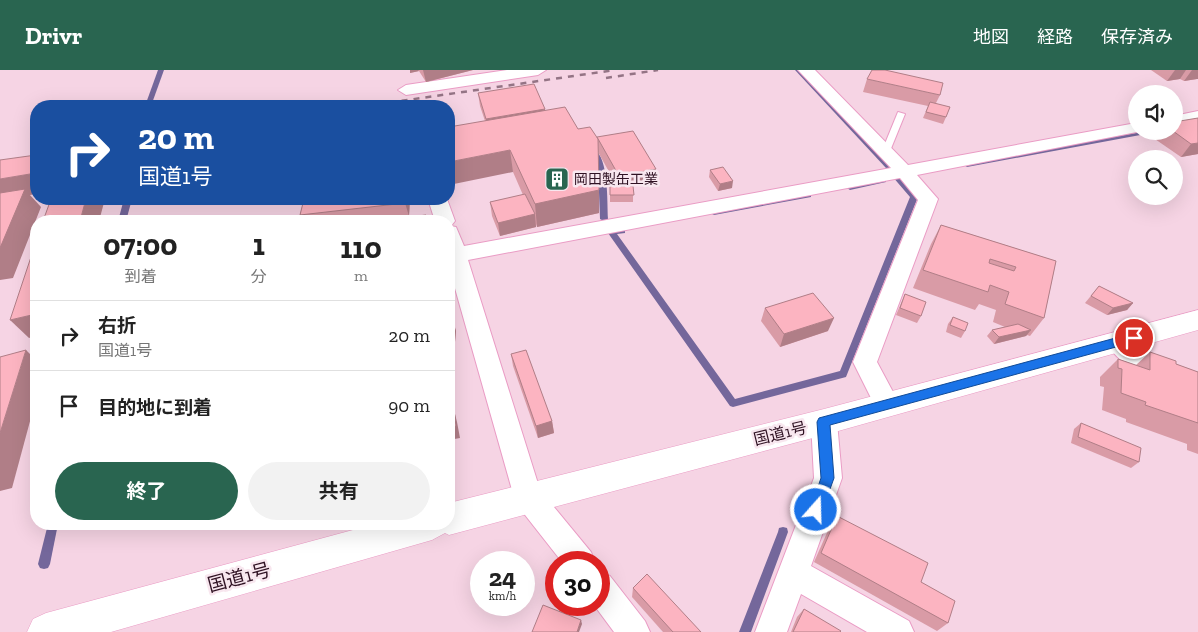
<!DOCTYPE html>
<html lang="ja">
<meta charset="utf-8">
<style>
body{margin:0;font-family:"Zilla Slab","Noto Sans JP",serif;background:#f2f2f2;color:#222;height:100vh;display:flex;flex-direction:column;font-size:19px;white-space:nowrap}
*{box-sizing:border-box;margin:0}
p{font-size:16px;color:#767676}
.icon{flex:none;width:28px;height:28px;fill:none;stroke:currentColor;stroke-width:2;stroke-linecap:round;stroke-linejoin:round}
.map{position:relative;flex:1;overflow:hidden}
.details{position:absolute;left:30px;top:145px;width:425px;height:315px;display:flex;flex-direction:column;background:#fff;border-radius:20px;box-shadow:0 5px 20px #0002}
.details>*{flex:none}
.hud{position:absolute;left:30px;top:30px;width:425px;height:105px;border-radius:20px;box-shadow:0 5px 20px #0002;background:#1a4fa0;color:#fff;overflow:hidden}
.controls{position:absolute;left:1128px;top:15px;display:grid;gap:10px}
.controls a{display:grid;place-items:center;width:55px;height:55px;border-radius:50%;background:#fff;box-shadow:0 5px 20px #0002;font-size:25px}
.speed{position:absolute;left:470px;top:481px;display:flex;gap:10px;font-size:25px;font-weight:700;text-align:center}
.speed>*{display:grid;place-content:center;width:65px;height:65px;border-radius:50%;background:#fff;box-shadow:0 5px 20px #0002;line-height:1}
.speed small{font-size:12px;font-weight:400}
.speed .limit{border:8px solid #d22;background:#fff;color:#111}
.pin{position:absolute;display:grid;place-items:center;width:42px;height:42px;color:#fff;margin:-21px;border:2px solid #fff;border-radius:50%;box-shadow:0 1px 5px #0007}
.me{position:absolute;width:55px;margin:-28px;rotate:20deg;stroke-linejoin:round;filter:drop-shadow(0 0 4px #0008)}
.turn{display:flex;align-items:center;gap:18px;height:105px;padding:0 25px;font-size:22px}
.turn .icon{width:65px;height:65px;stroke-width:2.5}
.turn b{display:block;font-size:35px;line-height:42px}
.eta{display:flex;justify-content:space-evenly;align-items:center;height:85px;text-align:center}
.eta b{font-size:30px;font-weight:700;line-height:35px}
.action{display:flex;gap:10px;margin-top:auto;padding:10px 25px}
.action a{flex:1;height:58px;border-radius:30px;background:#296550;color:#fff;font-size:20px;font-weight:700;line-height:58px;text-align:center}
.action a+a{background:#f2f2f2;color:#222}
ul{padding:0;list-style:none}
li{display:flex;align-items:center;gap:15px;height:70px;padding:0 25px;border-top:1px solid #e0e0e0}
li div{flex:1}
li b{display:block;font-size:19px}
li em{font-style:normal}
header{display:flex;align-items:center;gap:30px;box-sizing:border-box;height:70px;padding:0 25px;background:#296550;color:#fff}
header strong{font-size:24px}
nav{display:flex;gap:28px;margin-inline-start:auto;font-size:18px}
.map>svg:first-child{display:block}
</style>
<header>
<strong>Drivr</strong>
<nav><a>地図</a><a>経路</a><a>保存済み</a></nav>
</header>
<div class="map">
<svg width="1198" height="562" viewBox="0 0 1198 562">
<rect width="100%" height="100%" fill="#f6d4e4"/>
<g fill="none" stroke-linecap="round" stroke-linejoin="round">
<g fill="#74679b" fill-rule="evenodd">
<path d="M158 0H164L151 36H145Z"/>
<path d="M795 0H801L890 96V98H886Z"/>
<path d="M1147 61H1162L967 97 964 95 967 93Z"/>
<path d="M594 79C609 88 607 132 608 149L604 151 600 149 598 96 591 81Z"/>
<path d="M895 104 897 105 918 127 846 307 733 337 730 336 608 163 612 161 625 159V163L617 164 735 329 840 301 910 127 892 106Z"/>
<path d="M884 109 886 110V112L850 120 847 118 850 116Z"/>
<path d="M809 123H811V127L714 145 710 143 714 141Z"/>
<path d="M124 129H132L126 151H118Z"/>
<path d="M48 454H58L50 494 48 498 44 499 40 498 38 494Z"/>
<path d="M783 457 787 458 788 462 751 562H739L778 462 779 458Z"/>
</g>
<g stroke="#ea9cc5" stroke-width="2">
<path id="service" d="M898 42 905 44 890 81 889 83H883L882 81Z"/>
</g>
<g stroke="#ea9cc5" stroke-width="2">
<g id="minor">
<path d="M507 0H546L538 5 406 25 398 20 406 15Z"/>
<path d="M798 0H815L908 95 1136 53V61H1142L917 105 938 129 877 292 900 335 896 342 887 346 878 342 853 292 918 130 900 108 468 190 540 420 591 482 595 492H562L518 436 514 427 449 197V151H435L428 129H447L455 151 451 156 456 157 464 176 891 98Z"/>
<path d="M1198 41V51L1174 56V46Z"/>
<path d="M1118 263 1126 266 1160 292 1198 307V327C1168 317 1122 302 1106 272L1110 266Z"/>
<path d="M824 341 833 344 837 352 842 408 811 496 909 551 914 562H867L801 524 787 562H755L814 408 811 352 815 344Z"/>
<path d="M599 502 610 506 645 551 650 562H614L594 535H599Z"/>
</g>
</g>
<g stroke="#ea9cc5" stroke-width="1">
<path id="trunk" d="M1198 240V260L824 365 449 465 445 463 432 470 111 562H27L33 549 46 543 375 454H449V433L824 339Z"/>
</g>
<use href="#service" fill="#fff" fill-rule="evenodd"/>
<use href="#minor" fill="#fff" fill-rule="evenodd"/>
<use href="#trunk" fill="#fff" fill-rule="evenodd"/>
<g stroke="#947485" stroke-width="2.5" stroke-dasharray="6 6" stroke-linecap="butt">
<path d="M606 8 658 0"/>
<path d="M366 36 615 0"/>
</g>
</g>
<g fill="#d99ba6">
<path d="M410 0H473L426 12 419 1 410 3Z"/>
<path d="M1151 0H1198V9H1197L1184 11 1180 9 1167 11Z"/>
<path d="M867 9 940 25 936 33 946 47 943 54 923 48 928 36 863 22Z"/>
<path d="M478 23 545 40 578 59 597 68 655 112 633 116V132H610V116H617L598 82 599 143 537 157 536 154V157L500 166 492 146 490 132 523 125 513 102 485 51 480 36Z"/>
<path d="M1198 48V84L1181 87 1152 67 1156 61H1174Z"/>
<path d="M710 100 732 118 718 121 709 107Z"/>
<path d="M304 129H410L409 146 366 151H303L300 145Z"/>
<path d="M941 155 1056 191 1044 248 1030 266 1027 265 1026 266 994 274 987 266 992 260 1005 257 993 252 996 240 979 234 975 240 913 218 931 174Z"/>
<path d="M1099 216 1133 233 1127 240 1107 245 1085 233Z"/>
<path d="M905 224 921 246 917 253 896 245Z"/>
<path d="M765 238 828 261 780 277 761 251Z"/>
<path d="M449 243 456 261 451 315H449Z"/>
<path d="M953 247 965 261 961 268 946 262 948 254Z"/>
<path d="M1150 282 1176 294 1198 302V384L1187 380V374L1126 352V349L1102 340 1104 317 1100 316V307L1118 289 1136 295Z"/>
<path d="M511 284 552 351 554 363 538 368 513 296Z"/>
<path d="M1081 353 1139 392 1131 398 1071 373 1074 359Z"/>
<path d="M837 446 921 512 948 553 937 561 814 492 830 456Z"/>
<path d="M633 518 701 562H663L632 527Z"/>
<path d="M804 539 840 562H791L797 547Z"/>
</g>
<g fill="#b07e87">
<path d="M410 0H418L419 1 410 3Z"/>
<path d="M423 0H473L426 12Z"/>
<path d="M1175 0H1186L1180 9 1167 11Z"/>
<path d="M1192 0H1198V9H1197L1184 11Z"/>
<path d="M545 39 546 52 488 62 486 49Z"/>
<path d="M1198 73V84L1181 87 1191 74Z"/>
<path d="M510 80 513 102 449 115V92Z"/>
<path d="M656 99 655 112 618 119 619 106Z"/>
<path d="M36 103V124L30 125 41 137 13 208 0 210V109Z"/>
<path d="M733 111 732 118 718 121 720 114Z"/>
<path d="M599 120V143L537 157 535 134Z"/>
<path d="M86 129H105L99 151H80Z"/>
<path d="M406 129H410L409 146 405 133Z"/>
<path d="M535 144 536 157 500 166 498 153Z"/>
<path d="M1133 233 1127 240 1107 245 1113 238Z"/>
<path d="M451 243 456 261 451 315 449 307V268Z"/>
<path d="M36 244V266L29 268 10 250Z"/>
<path d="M834 248 828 261 780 277 784 264Z"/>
<path d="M1031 260 1026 266 994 274 999 267Z"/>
<path d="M26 280 36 290V329L12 418 0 421V363Z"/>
<path d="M454 340 457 352 460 368 449 370V358Z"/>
<path d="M552 351 554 363 538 368 536 356Z"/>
<path d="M581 550 582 554 579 562H577Z"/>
</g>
<g fill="#fcb4c1" stroke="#b07e87" fill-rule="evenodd">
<path d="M872 0H885L943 13 940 25 867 9Z"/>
<path d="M534 14 545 39 486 49 478 23Z"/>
<path d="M930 32 950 37 946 47 926 42Z"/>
<path d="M565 37 578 59 590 57 598 69 599 120 535 134 510 80 449 92V57Z"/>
<path d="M1198 48V73L1191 74 1173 61H1174V52Z"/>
<path d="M633 61 656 99 619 106 597 67Z"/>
<path d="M36 85V103L0 109V90Z"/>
<path d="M723 97 733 111 720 114 710 100Z"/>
<path d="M610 116H633L634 125H610Z"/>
<path d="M25 119 0 178V123Z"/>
<path d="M525 124 535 144 498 153 490 132Z"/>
<path d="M51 129H86L80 151H43Z"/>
<path d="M304 129H406L405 133 300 145Z"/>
<path d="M426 145 427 151H379Z"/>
<path d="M941 155 1056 191 1044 248 1005 234 1009 222 990 215 988 222 923 200ZM990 189 1016 197 1014 201 989 193Z"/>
<path d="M36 172V244L10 250Z"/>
<path d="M1099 216 1133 233 1113 238 1091 226Z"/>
<path d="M813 223 834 248 784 264 765 238Z"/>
<path d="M905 224 926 232 921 246 900 238Z"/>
<path d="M449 243H451L449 268Z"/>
<path d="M953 247 968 253 965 261 950 255Z"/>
<path d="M1018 254 1031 260 999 267 992 260Z"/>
<path d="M26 280 0 363V287Z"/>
<path d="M526 280 552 351 536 356 511 284Z"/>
<path d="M1150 282 1176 291V294L1198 302V353L1145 335 1146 332 1121 323 1122 299 1118 298V289L1150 300Z"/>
<path d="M454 340 456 356 449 358V341Z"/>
<path d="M1081 353 1141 378 1139 392 1078 367Z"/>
<path d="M837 446 928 493 921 512 955 531 948 553 821 483Z"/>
<path d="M647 504 701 562H673L633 518Z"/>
<path d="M543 535 581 550 577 562H532Z"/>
<path d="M804 539 841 561 840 562H793Z"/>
</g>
<path fill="#1a73e8" stroke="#114b97" d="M1134 263 1140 268 1138 271 830 355 834 408 821 444 816 446 812 444 810 440 821 408 817 352 819 348Z"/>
<defs>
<g id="building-square" transform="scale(1.25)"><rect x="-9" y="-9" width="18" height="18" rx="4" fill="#296550" stroke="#f8e7ef"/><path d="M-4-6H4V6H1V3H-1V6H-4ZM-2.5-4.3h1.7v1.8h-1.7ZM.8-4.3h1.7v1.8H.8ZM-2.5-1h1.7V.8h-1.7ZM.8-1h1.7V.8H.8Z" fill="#fff"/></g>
</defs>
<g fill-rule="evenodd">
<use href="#building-square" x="557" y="109"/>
</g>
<g text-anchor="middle" stroke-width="5" stroke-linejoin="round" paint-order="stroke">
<g font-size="14" fill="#2f1223" stroke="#f8e7ef" text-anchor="start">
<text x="574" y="114">岡田製缶工業</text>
</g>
<g font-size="16" fill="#2f1223" stroke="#f8e7ef">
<text transform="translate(780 363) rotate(-14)" y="6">国道1号</text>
</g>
<g font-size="19" fill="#2f1223" stroke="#f8e7ef">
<text transform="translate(239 507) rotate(-15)" y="7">国道1号</text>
</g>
</g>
</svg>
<div class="controls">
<a><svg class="icon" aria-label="sound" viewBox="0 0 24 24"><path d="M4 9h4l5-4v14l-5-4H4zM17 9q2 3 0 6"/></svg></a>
<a><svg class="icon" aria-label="search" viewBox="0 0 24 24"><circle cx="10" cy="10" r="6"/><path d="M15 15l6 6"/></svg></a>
</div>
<div class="speed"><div>24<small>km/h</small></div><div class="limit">30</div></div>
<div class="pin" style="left:1134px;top:268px;background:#d93025"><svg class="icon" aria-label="arrive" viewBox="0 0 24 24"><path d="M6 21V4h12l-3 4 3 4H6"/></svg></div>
<svg class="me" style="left:816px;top:440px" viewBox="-20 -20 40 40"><circle r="17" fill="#1a73e8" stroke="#fff" stroke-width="3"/><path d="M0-11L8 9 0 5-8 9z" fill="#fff"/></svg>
<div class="hud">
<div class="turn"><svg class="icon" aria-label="right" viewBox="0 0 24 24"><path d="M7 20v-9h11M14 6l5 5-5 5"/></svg><div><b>20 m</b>国道1号</div></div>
</div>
<section class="details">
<div class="eta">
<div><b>07:00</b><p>到着</p></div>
<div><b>1</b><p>分</p></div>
<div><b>110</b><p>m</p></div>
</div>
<ul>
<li><svg class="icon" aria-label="right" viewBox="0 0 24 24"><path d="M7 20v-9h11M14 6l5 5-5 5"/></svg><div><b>右折</b><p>国道1号</p></div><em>20 m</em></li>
<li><svg class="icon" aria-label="arrive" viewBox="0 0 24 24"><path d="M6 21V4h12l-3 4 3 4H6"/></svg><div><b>目的地に到着</b></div><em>90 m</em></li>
</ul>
<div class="action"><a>終了</a><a>共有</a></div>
</section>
</div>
